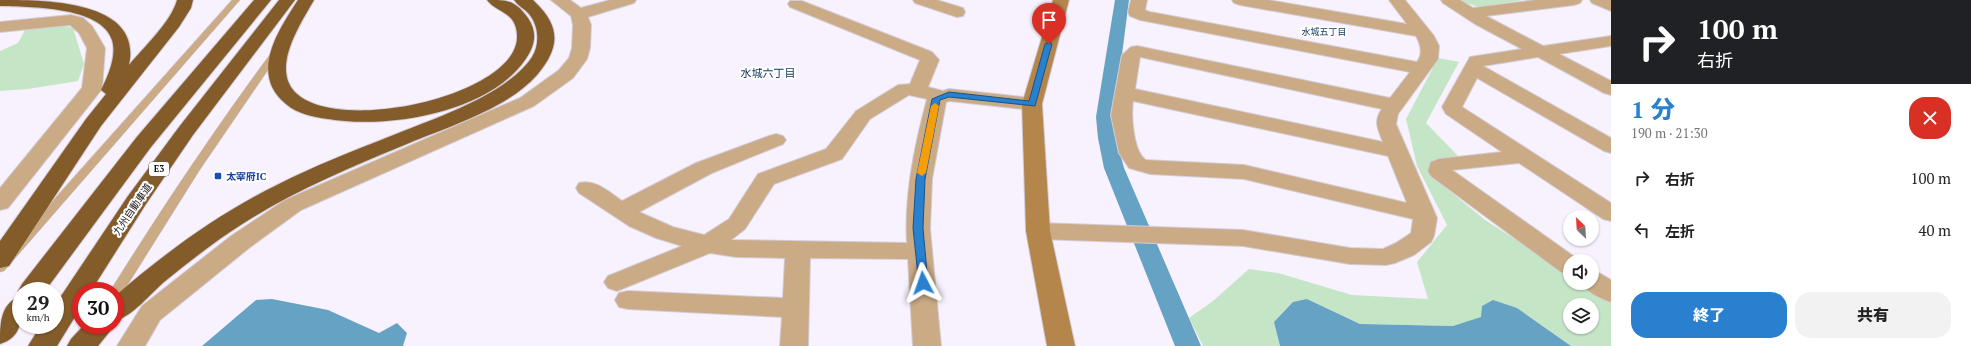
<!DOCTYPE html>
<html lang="ja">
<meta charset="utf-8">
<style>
body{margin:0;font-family:"PT Serif","Noto Sans JP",serif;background:#f2f2f2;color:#222;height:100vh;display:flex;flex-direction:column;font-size:15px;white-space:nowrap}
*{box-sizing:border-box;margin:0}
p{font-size:13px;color:#767676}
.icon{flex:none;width:22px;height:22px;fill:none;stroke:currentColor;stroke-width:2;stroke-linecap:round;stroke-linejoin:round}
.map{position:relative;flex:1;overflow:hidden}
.drawer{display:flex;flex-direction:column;background:#fff;width:360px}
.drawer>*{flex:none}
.top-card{background:#202124;color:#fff;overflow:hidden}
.needle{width:26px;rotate:335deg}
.buttons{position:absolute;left:1563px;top:210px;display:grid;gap:8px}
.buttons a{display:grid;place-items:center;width:36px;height:36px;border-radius:50%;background:#fff;box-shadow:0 1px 3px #0004;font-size:20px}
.speed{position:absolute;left:12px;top:282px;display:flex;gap:8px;font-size:20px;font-weight:700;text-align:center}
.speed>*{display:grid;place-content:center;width:52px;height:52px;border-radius:50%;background:#fff;box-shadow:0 1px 3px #0004;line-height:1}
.speed small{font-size:10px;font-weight:400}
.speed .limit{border:6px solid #d22;background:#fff;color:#111}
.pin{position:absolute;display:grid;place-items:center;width:34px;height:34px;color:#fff;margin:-41px -17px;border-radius:50% 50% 50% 0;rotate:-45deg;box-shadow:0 0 4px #0007}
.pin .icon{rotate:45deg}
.me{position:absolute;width:44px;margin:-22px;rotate:356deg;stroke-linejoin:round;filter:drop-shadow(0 0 3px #0008)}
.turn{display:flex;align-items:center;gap:14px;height:84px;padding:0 20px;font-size:18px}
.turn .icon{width:52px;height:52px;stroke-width:2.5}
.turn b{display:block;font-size:28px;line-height:34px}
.round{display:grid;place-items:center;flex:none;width:42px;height:42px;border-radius:16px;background:#f2f2f2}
.summary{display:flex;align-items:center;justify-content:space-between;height:68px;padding:0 20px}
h1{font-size:24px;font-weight:800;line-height:30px;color:#2880ce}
.cta{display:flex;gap:8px;margin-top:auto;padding:8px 20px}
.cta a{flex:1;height:46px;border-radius:16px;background:#2880ce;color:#fff;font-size:16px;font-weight:800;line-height:46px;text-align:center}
.cta a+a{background:#f2f2f2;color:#222}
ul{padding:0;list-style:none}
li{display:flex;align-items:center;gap:12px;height:52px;padding:0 20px}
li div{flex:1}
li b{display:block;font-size:15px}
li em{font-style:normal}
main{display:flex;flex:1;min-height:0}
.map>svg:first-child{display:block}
</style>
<main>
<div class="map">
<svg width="1611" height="346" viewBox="0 0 1611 346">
<rect width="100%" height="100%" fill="#f8f1fe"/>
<g fill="#c5e6c6" fill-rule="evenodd">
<path d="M1456 0H1524L1479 7Z"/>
<path d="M35 19 73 28 84 64 78 81 28 89 0 91V51L18 43 26 28Z"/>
<path d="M1438 58 1459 62 1426 123 1458 156 1434 161V178L1485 220 1570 274V283H1584L1611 300V346H1571L1517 308 1453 326 1360 324 1307 299 1274 322 1280 346H1203L1189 318 1213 301 1249 269 1278 273 1352 295 1428 299 1417 262 1447 225 1417 166 1406 119ZM1570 305H1592V327H1570Z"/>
</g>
<g fill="#65a2c3">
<path d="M272 299 328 310 379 333 397 323 407 333 403 346H202L256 300Z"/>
<path d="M1307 299 1360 324 1453 326 1481 317 1482 306 1493 300 1517 308 1571 346H1280L1274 322 1293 302Z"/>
</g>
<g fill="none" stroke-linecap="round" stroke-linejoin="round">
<path fill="#65a2c3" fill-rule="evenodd" d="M1115 0H1129L1114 117 1116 138 1124 168 1201 346H1175L1104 168 1098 138 1096 117Z"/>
<g stroke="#d3cdd9" stroke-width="1">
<g id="lane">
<path d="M232 0H240L4 271 0 272V260Z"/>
<path d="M277 48 281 51 199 171 120 297 115 299V291H110C162 208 216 127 274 49Z"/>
</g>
</g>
<g stroke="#d3cdd9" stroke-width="2">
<g id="street">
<path d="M551 0H570L581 8 610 0H636L634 3 588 17 591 25 590 48 587 59 573 78 534 106 301 210 249 248 160 320 145 346H117L142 306 231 236 285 200 520 98 559 70 569 58 572 48 573 25 571 16Z"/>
<path d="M913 0H937L963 8 965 12 963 16 957 17 915 3Z"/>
<path d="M1131 0H1147L1145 10 1150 12 1417 62C1423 54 1421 45 1416 36L1240 5 1234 3 1232 0H1268L1407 24 1389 0H1405L1434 36 1439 46 1438 59 1398 114 1396 124 1437 218 1434 236 1431 242 1414 255 1395 263 1386 265 1350 264 1243 246 1038 239 1030 237 1026 231 1030 225 1038 223 1243 230 1350 248 1383 249 1396 243 1411 233 1413 219 1244 179 1150 174 1129 168 1119 153 1111 115 1122 55 1131 47 1137 46 1390 98 1410 72 1140 20 1130 16 1128 12ZM1140 57 1382 109C1373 121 1378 129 1383 142L1135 89ZM1133 101 1388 156 1407 203 1244 165 1146 160C1133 152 1131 115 1133 101Z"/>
<path d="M1441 0H1460L1473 8 1535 0H1582L1580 3 1574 5 1486 16 1543 46 1611 36V46L1559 54 1611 81V95L1604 93 1538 57 1483 66 1611 138V153L1604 151 1477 78 1462 107 1611 203V221L1603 219 1519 163 1452 170 1579 260 1570 261V275L1561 272 1431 176 1428 171 1431 162 1439 159 1502 152 1446 114 1442 107 1470 57 1522 49 1475 24 1443 3Z"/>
<path d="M1590 0H1611V11L1592 3Z"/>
<path d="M790 1H802L932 52 939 60 928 87 943 91 949 89 1032 98 1039 100 1042 104 1039 108 1032 110 950 101 946 102 932 179 930 229 941 346H913L908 259 810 258 808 346H780L782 317 628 309 619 307 615 300 619 293 628 291 783 298 785 258 736 257 710 253 617 291 608 288 604 282 608 276 682 246 656 238 629 226 579 193 576 188 579 183C596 179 609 192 622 201L696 163 769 136 776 134 783 136 786 140 783 144 712 173 639 212 673 227 704 235 729 219 758 174 826 149 856 111 898 85 910 84 920 60 790 7 788 4ZM909 95 927 99C915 144 904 195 907 243L731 240 745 229 774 184 842 159 870 119Z"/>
<path d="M71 15 83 18 92 26 105 48 102 89 8 208 0 210V188L82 88 87 48 79 33 70 25 0 32V22Z"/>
<path d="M1592 271 1601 274 1611 280V302C1601 299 1587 292 1581 283H1592Z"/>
</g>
</g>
<g stroke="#d3cdd9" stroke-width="2">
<path id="secondary" d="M1053 0H1069L1042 104 1050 231 1075 346H1047L1026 231 1022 104Z"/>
</g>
<g stroke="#d3cdd9" stroke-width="2">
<g id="highway">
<path d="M0 0C45 0 143 0 129 65 144 47 171 22 177 0H193L191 8 179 27 101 126 9 266 0 268V241L86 119 106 94 101 90C108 76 117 56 112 40 101 6 29 7 0 6Z"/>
<path d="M254 0H271L151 147 45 291H21C21 313 26 336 0 344 0 324 0 303 21 296L18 291 22 284 136 138Z"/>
<path d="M279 0H295L193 135 146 204 91 291H81V307L57 346H28L41 325H55V305L128 196 179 127Z"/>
<path d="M298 0H314C302 21 279 56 288 81 310 142 521 99 517 35 516 11 496 13 487 0 508 0 515 0 528 18 538 33 535 46 525 60 488 113 388 129 328 119 314 117 297 114 286 104 249 74 278 31 298 0Z"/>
<path d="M514 0H533L535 2C561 27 560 48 537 75 506 110 444 128 402 146 349 168 296 190 247 221 218 239 191 260 164 282 149 295 134 315 115 321V296C165 253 218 214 277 185 314 166 353 151 391 136 433 119 507 95 532 57 540 44 539 26 529 14 525 9 518 6 514 0Z"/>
<path d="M84 325H115L98 346H67L71 339Z"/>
</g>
</g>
<use href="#lane" fill="#cbab86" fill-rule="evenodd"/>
<use href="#street" fill="#cbab86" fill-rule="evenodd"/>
<use href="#secondary" fill="#b5864c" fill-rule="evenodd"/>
<use href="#highway" fill="#835c2a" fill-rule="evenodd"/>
</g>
<path fill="#2880ce" stroke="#1a5386" d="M1049 42 1052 44 1035 106 949 97 940 100 925 179 923 228 928 283 927 285H919L913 228 916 179 932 99 949 92 1029 101 1045 44Z"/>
<path fill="#f59e0b" d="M935 103 939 106 926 173 922 176 917 173 931 106Z"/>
<rect fill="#1a4fb4" stroke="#fff" stroke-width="1.5" x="214" y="172" width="8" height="8" rx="2"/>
<g text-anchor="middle" stroke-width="4" stroke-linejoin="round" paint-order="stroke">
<g font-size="9" fill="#0d375c" stroke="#fff">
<text x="1324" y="35">水城五丁目</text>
</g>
<rect fill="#fff" stroke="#5a585b" stroke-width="1" x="149" y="162" width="20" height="14" rx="3"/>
<g font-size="9" font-weight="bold" fill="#131015">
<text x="159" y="172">E3</text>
</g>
<g font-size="10" font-weight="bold" fill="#164399" stroke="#fff" text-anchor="start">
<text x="226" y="180">太宰府IC</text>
</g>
<g font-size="10" fill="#131015" stroke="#fff">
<text transform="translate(132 209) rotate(-56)" y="4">九州自動車道</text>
</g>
<g font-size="11" fill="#0d375c" stroke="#fff">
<text x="768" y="77">水城六丁目</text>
</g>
</g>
</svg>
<div class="buttons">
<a><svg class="needle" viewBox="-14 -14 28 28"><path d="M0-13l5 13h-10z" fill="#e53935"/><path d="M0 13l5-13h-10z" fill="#767676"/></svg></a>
<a><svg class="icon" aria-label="sound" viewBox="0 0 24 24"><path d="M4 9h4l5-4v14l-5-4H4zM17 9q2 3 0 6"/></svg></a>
<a><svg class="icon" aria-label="layers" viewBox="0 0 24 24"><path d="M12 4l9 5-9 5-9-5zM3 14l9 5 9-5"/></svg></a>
</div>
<div class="speed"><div>29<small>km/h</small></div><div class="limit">30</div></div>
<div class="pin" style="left:1049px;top:44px;background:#d93025"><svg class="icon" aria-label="arrive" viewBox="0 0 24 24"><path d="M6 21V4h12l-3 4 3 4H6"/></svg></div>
<svg class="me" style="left:923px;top:283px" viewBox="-20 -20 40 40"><path d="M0-17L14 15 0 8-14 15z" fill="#2880ce" stroke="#fff" stroke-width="4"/></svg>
</div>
<section class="drawer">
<div class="top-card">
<div class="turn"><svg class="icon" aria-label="right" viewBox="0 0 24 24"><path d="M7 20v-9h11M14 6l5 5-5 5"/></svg><div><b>100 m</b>右折</div></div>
</div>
<div class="summary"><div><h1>1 分</h1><p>190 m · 21:30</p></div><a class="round" style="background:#d93025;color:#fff"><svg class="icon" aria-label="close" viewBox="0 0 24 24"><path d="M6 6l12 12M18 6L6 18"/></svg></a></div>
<ul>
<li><svg class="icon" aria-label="right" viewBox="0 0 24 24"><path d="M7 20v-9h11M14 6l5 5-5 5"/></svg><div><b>右折</b></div><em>100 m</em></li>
<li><svg class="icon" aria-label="left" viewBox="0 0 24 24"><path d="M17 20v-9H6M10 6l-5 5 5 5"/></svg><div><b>左折</b></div><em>40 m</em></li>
</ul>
<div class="cta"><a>終了</a><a>共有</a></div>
</section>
</main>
